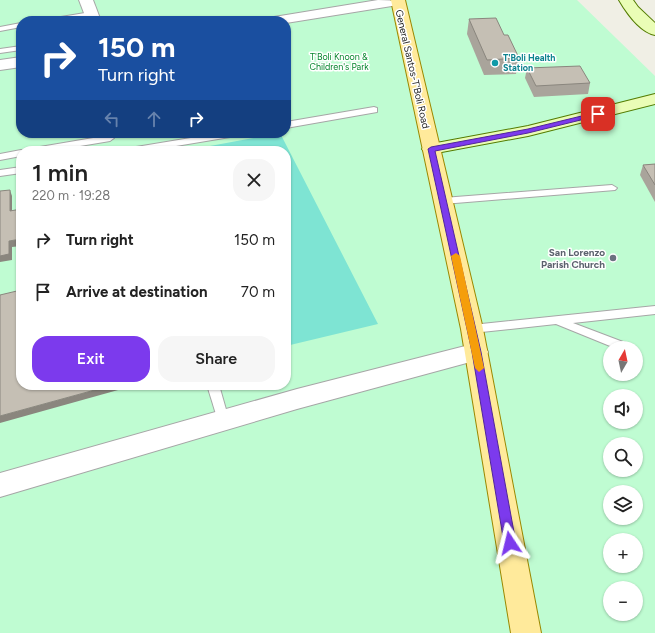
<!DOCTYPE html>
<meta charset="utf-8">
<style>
body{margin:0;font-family:Figtree,sans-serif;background:#f6f6f6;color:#222;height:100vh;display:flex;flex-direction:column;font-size:15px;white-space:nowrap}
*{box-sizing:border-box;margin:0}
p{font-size:13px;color:#767676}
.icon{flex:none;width:22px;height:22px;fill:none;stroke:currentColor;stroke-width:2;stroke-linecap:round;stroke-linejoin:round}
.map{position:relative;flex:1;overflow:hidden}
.drawer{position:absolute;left:16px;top:146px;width:275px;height:244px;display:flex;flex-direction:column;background:#fff;border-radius:16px;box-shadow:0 1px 3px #0004}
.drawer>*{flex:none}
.guide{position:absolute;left:16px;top:16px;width:275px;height:122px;border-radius:16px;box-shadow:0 1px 3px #0004;background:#1a4fa0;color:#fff;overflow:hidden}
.needle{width:26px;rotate:9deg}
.tools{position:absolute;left:603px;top:341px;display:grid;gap:8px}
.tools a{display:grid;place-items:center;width:40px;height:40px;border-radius:50%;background:#fff;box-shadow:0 1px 3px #0004;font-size:20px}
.pin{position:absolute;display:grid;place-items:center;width:34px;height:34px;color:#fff;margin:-17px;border-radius:8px;box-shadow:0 2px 6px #0006}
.me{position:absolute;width:44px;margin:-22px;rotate:350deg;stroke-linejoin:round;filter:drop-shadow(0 0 3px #0008)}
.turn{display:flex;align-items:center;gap:14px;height:84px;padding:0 16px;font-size:18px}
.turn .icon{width:52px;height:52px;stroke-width:2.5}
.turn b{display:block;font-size:28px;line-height:34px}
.lanes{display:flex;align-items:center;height:38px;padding:0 16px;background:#0003;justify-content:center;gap:20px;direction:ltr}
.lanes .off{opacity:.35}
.round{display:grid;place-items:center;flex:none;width:42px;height:42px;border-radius:16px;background:#f6f6f6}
.summary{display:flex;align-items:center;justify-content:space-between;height:68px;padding:0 16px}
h1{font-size:24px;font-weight:600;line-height:30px}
.primary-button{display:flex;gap:8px;margin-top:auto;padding:8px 16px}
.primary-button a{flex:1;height:46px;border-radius:16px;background:#7c3aed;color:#fff;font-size:16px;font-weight:600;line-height:46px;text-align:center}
.primary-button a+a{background:#f6f6f6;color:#222}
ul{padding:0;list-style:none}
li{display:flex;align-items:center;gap:12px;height:52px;padding:0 16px}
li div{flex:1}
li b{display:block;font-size:15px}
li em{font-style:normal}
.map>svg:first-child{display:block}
</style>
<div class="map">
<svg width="655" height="633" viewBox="0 0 655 633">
<rect width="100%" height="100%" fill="#f0efe5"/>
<path fill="#bffcd2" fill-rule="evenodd" d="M0 0H577L655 76V633H0ZM21 21H286V133H21ZM21 151H286V385H21ZM610 348H636V374H610ZM610 396H636V422H610ZM610 444H636V470H610ZM610 492H636V518H610ZM610 540H636V566H610ZM610 588H636V614H610Z"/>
<path fill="#7ee4d3" d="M280 133 378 324 286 346V151H183Z"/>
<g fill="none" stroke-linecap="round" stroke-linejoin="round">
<g stroke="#a6a6a6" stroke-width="2">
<g id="lane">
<path d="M91 12 95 14 94 16 62 21H45L49 19Z"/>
<path d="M21 23V27L0 31V27Z"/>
<path d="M21 46V50L0 53V49Z"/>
<path d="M374 107 377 108V112L286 128V122Z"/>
<path d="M104 133H112L114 138 110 141 50 151H30L34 148 105 136Z"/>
<path d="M221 133H240L236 136 146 151H126L130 148Z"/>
<path d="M21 150 24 151H21V156L0 160V154Z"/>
<path d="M21 167V173L0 176V170Z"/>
<path d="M612 185 617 188 615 190 443 204 438 201 443 198Z"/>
<path d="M655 306V314L573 323 631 345 633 348H615L556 324 472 333 468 332 466 329 468 326 472 325Z"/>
<path d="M207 385H219L229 420 227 424 223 425 219 424Z"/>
</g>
</g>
<g stroke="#a6a6a6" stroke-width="2">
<g id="street">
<path d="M79 0H93L101 21H87Z"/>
<path d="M378 0 405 1 403 4 398 5 286 23V21H267L269 18 274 17Z"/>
<path d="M21 57V67L0 70V60Z"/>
<path d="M477 343 485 346 488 352 485 358 297 409 0 497V473L297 389Z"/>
</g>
</g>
<g stroke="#537c00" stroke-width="2">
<g id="secondary">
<path d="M619 0H633L638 7 655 23V35C640 32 626 12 619 0Z"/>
<path d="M655 94V104L528 136 431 154 425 153 422 149 425 145 431 144 528 126Z"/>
</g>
</g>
<g stroke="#9a8800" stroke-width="2">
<path id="primary" d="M391 0H405L483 329 541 633H511L461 329Z"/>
</g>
<use href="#lane" fill="#fff" fill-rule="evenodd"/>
<use href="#street" fill="#fff" fill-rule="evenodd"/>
<use href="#secondary" fill="#eafdb6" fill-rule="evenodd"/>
<use href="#primary" fill="#ffea9b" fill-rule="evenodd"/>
</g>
<g fill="#a9a49b">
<path d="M469 19 504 35 519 58 516 74 484 75 467 34Z"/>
<path d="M527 68 590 83 588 94 534 97 525 78Z"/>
<path d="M655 164V202L640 175 643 165Z"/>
</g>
<g fill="#8a867e">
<path d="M10 190 12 196V217L10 211Z"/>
<path d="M21 239V246L12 247V260L0 262V256L9 241Z"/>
<path d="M113 385H136L0 423V416Z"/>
</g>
<g fill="#c5bfb4" stroke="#8a867e">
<path d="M496 18 504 35H508L519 58 487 60 469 19Z"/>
<path d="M580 66 590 83 536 86 527 68Z"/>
<path d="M655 164V185L643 165Z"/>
<path d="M10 190V211L21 209V239L9 241V254L0 256V191Z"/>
<path d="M21 290V385H113L0 416V295Z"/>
</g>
<path fill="#7c3aed" stroke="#51269a" d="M598 112 602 114 601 115 528 133 435 151 481 352 516 543 514 547 510 548 506 547 504 543 472 352 428 149 431 147 528 129Z"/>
<path fill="#f59e0b" d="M456 253 460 256 484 368 479 372 475 368 451 256Z"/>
<circle fill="#0f9aa8" stroke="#fff" stroke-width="1.5" cx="495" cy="63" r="4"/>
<circle fill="#6b7280" stroke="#fff" stroke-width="1.5" cx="613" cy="258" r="4"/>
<g text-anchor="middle" stroke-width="3" stroke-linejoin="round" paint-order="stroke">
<g font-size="9" fill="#05852c" stroke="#fff">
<text x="339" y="60">T'Boli Knoon &amp;<tspan x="339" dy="10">Children's Park</tspan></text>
</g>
<g font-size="9" font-weight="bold" fill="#0d838f" stroke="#fff" text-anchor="start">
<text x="503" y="61">T'Boli Health<tspan x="503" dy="10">Station</tspan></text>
</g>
<g font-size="10" fill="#1f1f1f" stroke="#fff">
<text transform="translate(413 69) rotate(77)" y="4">General Santos-T'Boli Road</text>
</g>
<g font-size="10" font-weight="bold" fill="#5b616d" stroke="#fff" text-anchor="end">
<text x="605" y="256">San Lorenzo<tspan x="605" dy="12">Parish Church</tspan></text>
</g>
</g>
</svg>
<div class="tools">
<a><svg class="needle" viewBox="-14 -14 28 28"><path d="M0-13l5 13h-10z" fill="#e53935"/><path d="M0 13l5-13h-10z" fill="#767676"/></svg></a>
<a><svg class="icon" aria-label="sound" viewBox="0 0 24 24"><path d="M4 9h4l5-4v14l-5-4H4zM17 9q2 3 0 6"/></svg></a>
<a><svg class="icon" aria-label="search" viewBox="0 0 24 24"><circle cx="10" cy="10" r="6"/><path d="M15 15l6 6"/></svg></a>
<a><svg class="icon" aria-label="layers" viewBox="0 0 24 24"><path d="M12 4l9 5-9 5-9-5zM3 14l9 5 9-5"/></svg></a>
<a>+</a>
<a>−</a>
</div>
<div class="pin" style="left:598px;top:114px;background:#d93025"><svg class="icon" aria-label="arrive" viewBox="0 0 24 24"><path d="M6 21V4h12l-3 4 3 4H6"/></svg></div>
<svg class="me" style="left:510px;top:543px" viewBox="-20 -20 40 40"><path d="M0-17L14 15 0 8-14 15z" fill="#7c3aed" stroke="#fff" stroke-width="4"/></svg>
<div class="guide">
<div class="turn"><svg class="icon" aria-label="right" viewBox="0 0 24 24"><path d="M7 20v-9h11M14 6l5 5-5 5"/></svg><div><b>150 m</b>Turn right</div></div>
<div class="lanes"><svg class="icon off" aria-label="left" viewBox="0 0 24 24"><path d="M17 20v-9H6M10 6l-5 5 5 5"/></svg><svg class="icon off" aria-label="ahead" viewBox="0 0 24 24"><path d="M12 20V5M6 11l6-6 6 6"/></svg><svg class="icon" aria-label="right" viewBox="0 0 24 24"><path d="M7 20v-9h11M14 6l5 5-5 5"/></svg></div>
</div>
<section class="drawer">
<div class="summary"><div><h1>1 min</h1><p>220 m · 19:28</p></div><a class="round"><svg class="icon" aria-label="close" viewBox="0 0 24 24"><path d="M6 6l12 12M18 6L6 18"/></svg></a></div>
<ul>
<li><svg class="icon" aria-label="right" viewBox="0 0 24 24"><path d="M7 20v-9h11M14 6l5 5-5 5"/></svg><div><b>Turn right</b></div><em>150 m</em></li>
<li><svg class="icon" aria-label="arrive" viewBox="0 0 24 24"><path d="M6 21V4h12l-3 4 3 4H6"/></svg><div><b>Arrive at destination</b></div><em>70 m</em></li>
</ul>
<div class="primary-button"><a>Exit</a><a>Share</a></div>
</section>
</div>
